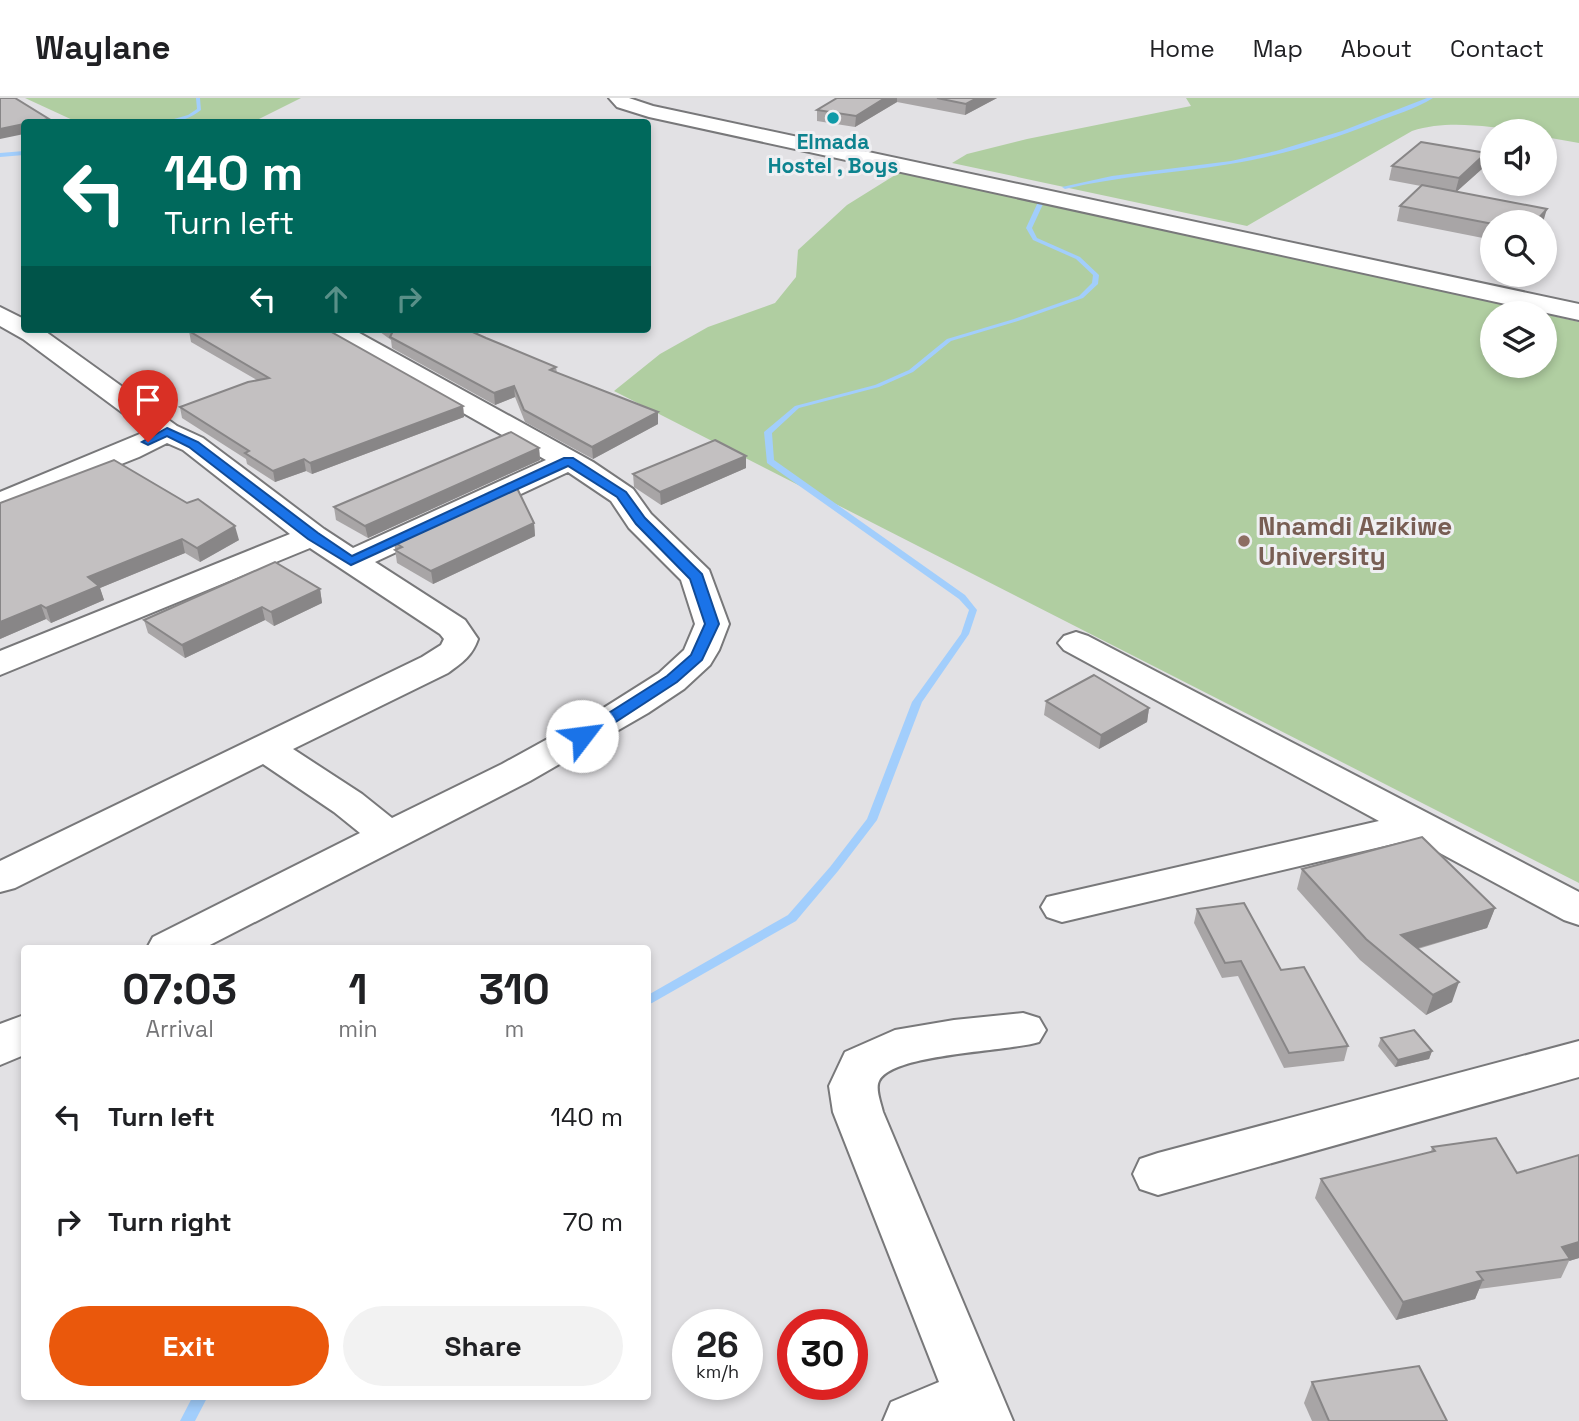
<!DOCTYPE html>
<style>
body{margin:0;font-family:"Space Grotesk",sans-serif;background:#f2f2f2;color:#202124;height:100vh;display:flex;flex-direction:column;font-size:26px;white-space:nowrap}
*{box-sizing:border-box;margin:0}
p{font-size:23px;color:#757577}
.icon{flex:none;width:38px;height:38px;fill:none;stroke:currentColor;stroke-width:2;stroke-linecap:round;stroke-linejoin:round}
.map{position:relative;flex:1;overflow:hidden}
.sheet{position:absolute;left:21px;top:847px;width:630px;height:455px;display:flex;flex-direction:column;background:#fff;border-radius:7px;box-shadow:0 4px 10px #0003}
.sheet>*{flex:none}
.guide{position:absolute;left:21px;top:21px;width:630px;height:214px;border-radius:7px;box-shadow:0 4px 10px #0003;background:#00695c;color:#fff;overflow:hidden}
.tools{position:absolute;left:1480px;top:21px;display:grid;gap:14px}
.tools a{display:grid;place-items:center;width:77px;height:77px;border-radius:50%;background:#fff;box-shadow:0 4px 10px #0003;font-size:35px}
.speed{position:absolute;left:672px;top:1211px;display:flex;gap:14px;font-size:35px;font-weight:700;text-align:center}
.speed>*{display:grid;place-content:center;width:91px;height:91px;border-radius:50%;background:#fff;box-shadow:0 4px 10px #0003;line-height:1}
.speed small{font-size:18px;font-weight:400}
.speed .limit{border:10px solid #d22;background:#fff;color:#111}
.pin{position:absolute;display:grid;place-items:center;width:60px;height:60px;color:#fff;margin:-72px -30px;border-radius:50% 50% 50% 0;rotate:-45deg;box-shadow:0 0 7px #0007}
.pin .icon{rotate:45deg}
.me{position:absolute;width:77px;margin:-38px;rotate:60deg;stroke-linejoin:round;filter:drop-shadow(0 0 5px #0008)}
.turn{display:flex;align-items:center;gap:24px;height:147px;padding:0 28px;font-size:32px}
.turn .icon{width:91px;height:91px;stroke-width:2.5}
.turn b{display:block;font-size:49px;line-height:60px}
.lanes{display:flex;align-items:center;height:66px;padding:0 28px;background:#0003;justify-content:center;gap:35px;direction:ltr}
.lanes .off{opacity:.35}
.eta{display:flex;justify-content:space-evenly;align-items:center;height:119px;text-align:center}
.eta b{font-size:42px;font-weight:600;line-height:49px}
.cta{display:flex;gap:14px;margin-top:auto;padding:14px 28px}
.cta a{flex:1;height:80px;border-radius:42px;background:#ea580c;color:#fff;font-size:28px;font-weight:600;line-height:80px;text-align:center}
.cta a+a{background:#f2f2f2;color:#202124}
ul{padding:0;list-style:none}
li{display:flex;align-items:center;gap:21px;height:105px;padding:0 28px}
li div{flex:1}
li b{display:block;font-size:26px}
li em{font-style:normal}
header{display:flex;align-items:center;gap:42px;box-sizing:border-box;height:98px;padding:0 35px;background:#fff;border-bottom:2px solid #e0e0e0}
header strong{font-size:33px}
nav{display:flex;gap:38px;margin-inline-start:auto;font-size:24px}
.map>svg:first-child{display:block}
</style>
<header>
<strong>Waylane</strong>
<nav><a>Home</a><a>Map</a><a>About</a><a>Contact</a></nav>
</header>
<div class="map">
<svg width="1579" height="1323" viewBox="0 0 1579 1323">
<rect width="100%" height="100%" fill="#e2e1e4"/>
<g fill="#b0cea1">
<path d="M25 0H301L253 24H77Z"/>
<path d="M1186 0H1579V45L1545 39V33C1500 33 1456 19 1412 33L1247 128 952 65 967 56 1027 41 1191 8Z"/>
<path d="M900 74 1220 142 1540 215H1493V268H1545V216L1579 224V785L614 293 660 256 708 229 775 205 796 179 798 152 847 107Z"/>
</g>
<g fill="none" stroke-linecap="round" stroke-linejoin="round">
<g fill="#a2cefc" fill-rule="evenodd">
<path d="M196 0H200L201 12C191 20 180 24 167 24V23L188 17 197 11Z"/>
<path d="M1427 0H1433C1415 11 1394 17 1374 25 1328 43 1279 58 1230 66 1175 75 1119 78 1065 91L1062 89 1112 78 1231 63 1276 53 1342 33Z"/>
<path d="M24 53V57L0 59V55Z"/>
<path d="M1041 102 1044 104 1032 130 1037 140 1080 159 1099 177 1098 186 1083 200 1018 223 951 243 913 274 879 289 799 310 772 335 774 362 965 497 977 512 969 536 922 604 877 722 838 773 796 823 652 905 648 906V897L788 817 830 769 867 721 912 604 961 536 969 512 959 501 767 365 764 334 795 308 875 287 909 272 947 241 1014 221 1079 198 1092 185 1093 177 1076 161 1033 142 1026 130 1038 104Z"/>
<path d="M193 1298H208L195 1323H180Z"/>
</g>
<g stroke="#78787a" stroke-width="4">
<g id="minor">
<path d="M609 0H629L653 8 1579 206V222L649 19 617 9Z"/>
<path d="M0 209 24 221V231H42L177 328 203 340 324 431 353 450 546 362 324 236 320 231H352L593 364 633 391 651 416 709 472 729 526 719 552 710 567 684 591 648 615 530 683 204 850H147L153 839 360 735 334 714 263 666 15 790 0 794V763L422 559 441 547 444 541 440 536 310 450 0 577V553L290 436 183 352 167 345 139 359 0 414V394L147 333 23 241 0 228ZM568 374 611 403 629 430 681 482 695 526 684 552 659 575 602 611 502 666 392 720 362 696 293 651 448 575C463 564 472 558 478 541L465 522 375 464Z"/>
<path d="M1076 534 1088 538 1579 794V827L1564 822 1414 741 1062 824 1047 819 1041 809 1047 799 1379 723 1064 552 1058 545 1064 538Z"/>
<path d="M1023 915 1039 920 1046 932 1039 944C1008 954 893 955 879 983 875 991 881 1005 883 1014L1013 1323H883L891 1304 939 1284 833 1014 829 988 845 954 895 932 954 922Z"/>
<path d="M24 917V957L0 967V926Z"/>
<path d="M1579 943V979L1158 1097 1140 1091 1133 1076 1140 1061 1158 1055Z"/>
</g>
</g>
<use href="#minor" fill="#fff" fill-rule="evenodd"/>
</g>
<g fill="#a8a5a6">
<path d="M837 0H997L965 17 897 4 855 29 817 23V12Z"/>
<path d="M1486 55 1483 70 1456 94 1493 124V142L1397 123 1400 108 1421 88 1389 82 1392 68Z"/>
<path d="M376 231H466L486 240 556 269 557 275 658 314V326L593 361 525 324 515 299 495 307 392 250 391 242Z"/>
<path d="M189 233 463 308 464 319 312 376 306 373 275 384 247 366 246 361 182 320 180 309 257 282 191 244Z"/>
<path d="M539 350 540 362 368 440 336 422 334 409Z"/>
<path d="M746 370 661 407 634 389 633 376Z"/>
<path d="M0 405 239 442 200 464 185 455 100 490 104 502 51 525 46 521 0 541Z"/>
<path d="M534 425 535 438 433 486 397 465 394 444Z"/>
<path d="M320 491 322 505 274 528 265 522 185 560 148 535 144 522Z"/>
<path d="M1046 603 1149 610 1147 624 1099 651 1044 617Z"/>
<path d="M1302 771 1495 810 1487 830 1418 851 1452 904 1426 917 1360 862 1297 791Z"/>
<path d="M1197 811 1281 872 1348 948 1344 963 1284 970 1238 878 1222 880 1194 825Z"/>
<path d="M1381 940 1432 953 1429 961 1395 969 1378 948Z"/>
<path d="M1432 1049 1517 1075 1579 1057V1160L1569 1163 1561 1180 1479 1191 1475 1201 1396 1222 1315 1100 1321 1081 1431 1054Z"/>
<path d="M1312 1284 1447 1323H1312L1304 1305Z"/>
</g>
<g fill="#888687">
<path d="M885 0H897V4L855 29 856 18Z"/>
<path d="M977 0H997L965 17 966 6Z"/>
<path d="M49 21 50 24H33Z"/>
<path d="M24 26V36L0 41V31Z"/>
<path d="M1486 55 1483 70 1455 95 1459 80Z"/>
<path d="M1547 111 1543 124H1535Z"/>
<path d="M514 288 515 299 495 307 494 295Z"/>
<path d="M463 308 464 319 312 376 310 365Z"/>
<path d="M658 314V326L593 361 592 349Z"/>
<path d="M539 350 540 362 368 440 365 428Z"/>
<path d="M746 358V370L661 407 660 394Z"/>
<path d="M304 361 306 373 275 384 273 373Z"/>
<path d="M534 425 535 438 433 486 431 473Z"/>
<path d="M235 428 239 442 200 464 197 450Z"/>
<path d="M182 441 185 455 100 490 104 502 51 525 46 510 88 479Z"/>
<path d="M320 491 322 505 274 528 271 514Z"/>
<path d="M41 507 46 521 0 541V524Z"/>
<path d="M262 509 265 522 185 560 182 547Z"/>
<path d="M1149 610 1147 624 1099 651 1101 637Z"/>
<path d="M1495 810 1487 830 1394 857 1401 837Z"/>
<path d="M1459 884 1452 904 1426 917 1433 897Z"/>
<path d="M1432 953 1429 961 1395 969 1398 962Z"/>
<path d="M1579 1144V1160L1569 1163 1570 1161 1562 1149Z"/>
<path d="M1483 1182 1475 1201 1396 1222 1403 1204Z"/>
</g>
<g fill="#c3c0c1" stroke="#888687" stroke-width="2">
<path d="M0 0H15L49 21 33 24H24V26L0 31Z"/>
<path d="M837 0H885L856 18 817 12Z"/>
<path d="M937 0H977L966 6Z"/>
<path d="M1421 44 1486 55 1459 80 1392 68Z"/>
<path d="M1422 87 1547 111 1535 124H1493V126L1400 108Z"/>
<path d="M196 231H326L463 308 310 365 304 361 273 373 245 355 249 353 180 309 248 284 269 280 189 233Z"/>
<path d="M390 231H466L486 240 556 269 550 272 658 314 592 349 524 312 514 288 494 295 390 239 393 233Z"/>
<path d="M511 334 539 350 365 428 334 409Z"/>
<path d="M715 342 746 358 660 394 633 376Z"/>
<path d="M114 362 187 405 198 401 235 428 197 450 182 441 88 479 99 488 46 510 41 507 0 524V405Z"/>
<path d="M516 388 534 425 431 473 395 452 402 449 394 444Z"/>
<path d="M275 464 320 491 271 514 262 509 182 547 144 522Z"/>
<path d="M1094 577 1149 610 1101 637 1046 603Z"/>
<path d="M1422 739 1495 810 1401 837 1459 884 1433 897 1366 841 1302 771Z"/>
<path d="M1244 805 1281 872 1304 869 1348 948 1289 955 1241 863 1225 865 1197 811Z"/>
<path d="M1414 932 1432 953 1398 962 1381 940Z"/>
<path d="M1496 1040 1517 1075 1579 1057V1144L1562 1149 1570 1161 1477 1174 1483 1182 1403 1204 1321 1081 1435 1053 1432 1049Z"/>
<path d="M1419 1268 1447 1323H1329L1312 1284Z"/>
</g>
<path fill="#1a73e8" stroke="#114b97" stroke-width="2" d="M167 330 198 344 318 435 352 458 564 360H573L626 394 645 420 702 476 719 526 702 562 677 584 588 642H577L574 638 577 635 667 578 691 557 705 526 690 481 636 426 617 399 568 368 351 467 308 441 189 349 167 338 148 347 142 344Z"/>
<circle fill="#0f9aa8" stroke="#efeff2" stroke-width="2.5" cx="833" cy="20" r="7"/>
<circle fill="#8d6e63" stroke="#efeff2" stroke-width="2.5" cx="1244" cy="443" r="7"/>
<g text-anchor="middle" stroke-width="6" stroke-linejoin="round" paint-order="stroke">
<g font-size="21" font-weight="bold" fill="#0d838f" stroke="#efeff2">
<text x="833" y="51">Elmada<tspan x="833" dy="24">Hostel , Boys</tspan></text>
</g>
<g font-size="26" font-weight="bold" fill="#785e54" stroke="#efeff2" text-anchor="start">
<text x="1258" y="437">Nnamdi Azikiwe<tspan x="1258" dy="30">University</tspan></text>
</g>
</g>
</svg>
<div class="tools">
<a><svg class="icon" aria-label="sound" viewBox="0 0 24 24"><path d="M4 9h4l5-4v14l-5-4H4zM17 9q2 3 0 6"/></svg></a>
<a><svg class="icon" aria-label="search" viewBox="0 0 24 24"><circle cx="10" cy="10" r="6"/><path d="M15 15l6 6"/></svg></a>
<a><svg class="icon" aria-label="layers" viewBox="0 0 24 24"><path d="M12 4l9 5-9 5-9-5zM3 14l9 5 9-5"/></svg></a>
</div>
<div class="speed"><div>26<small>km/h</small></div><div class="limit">30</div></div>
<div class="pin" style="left:148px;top:344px;background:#d93025"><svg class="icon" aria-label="arrive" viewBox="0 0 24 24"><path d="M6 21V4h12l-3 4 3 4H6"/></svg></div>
<svg class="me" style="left:582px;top:638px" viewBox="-20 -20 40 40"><circle r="19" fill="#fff"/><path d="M0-13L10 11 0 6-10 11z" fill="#1a73e8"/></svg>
<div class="guide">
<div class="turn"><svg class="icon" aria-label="left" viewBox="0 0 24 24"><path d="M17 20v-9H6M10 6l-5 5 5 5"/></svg><div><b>140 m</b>Turn left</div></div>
<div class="lanes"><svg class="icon" aria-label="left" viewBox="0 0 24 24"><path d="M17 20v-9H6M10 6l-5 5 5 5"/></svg><svg class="icon off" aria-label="ahead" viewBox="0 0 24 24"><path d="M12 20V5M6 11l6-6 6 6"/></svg><svg class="icon off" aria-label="right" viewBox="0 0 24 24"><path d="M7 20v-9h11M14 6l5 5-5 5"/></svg></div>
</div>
<section class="sheet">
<div class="eta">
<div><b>07:03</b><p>Arrival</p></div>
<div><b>1</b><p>min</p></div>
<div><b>310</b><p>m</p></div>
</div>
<ul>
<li><svg class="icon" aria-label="left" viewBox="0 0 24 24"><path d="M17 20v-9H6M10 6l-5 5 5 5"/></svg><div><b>Turn left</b></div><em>140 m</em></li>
<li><svg class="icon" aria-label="right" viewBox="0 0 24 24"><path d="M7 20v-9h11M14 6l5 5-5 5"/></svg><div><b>Turn right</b></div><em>70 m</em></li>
</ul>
<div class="cta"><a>Exit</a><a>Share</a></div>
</section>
</div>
